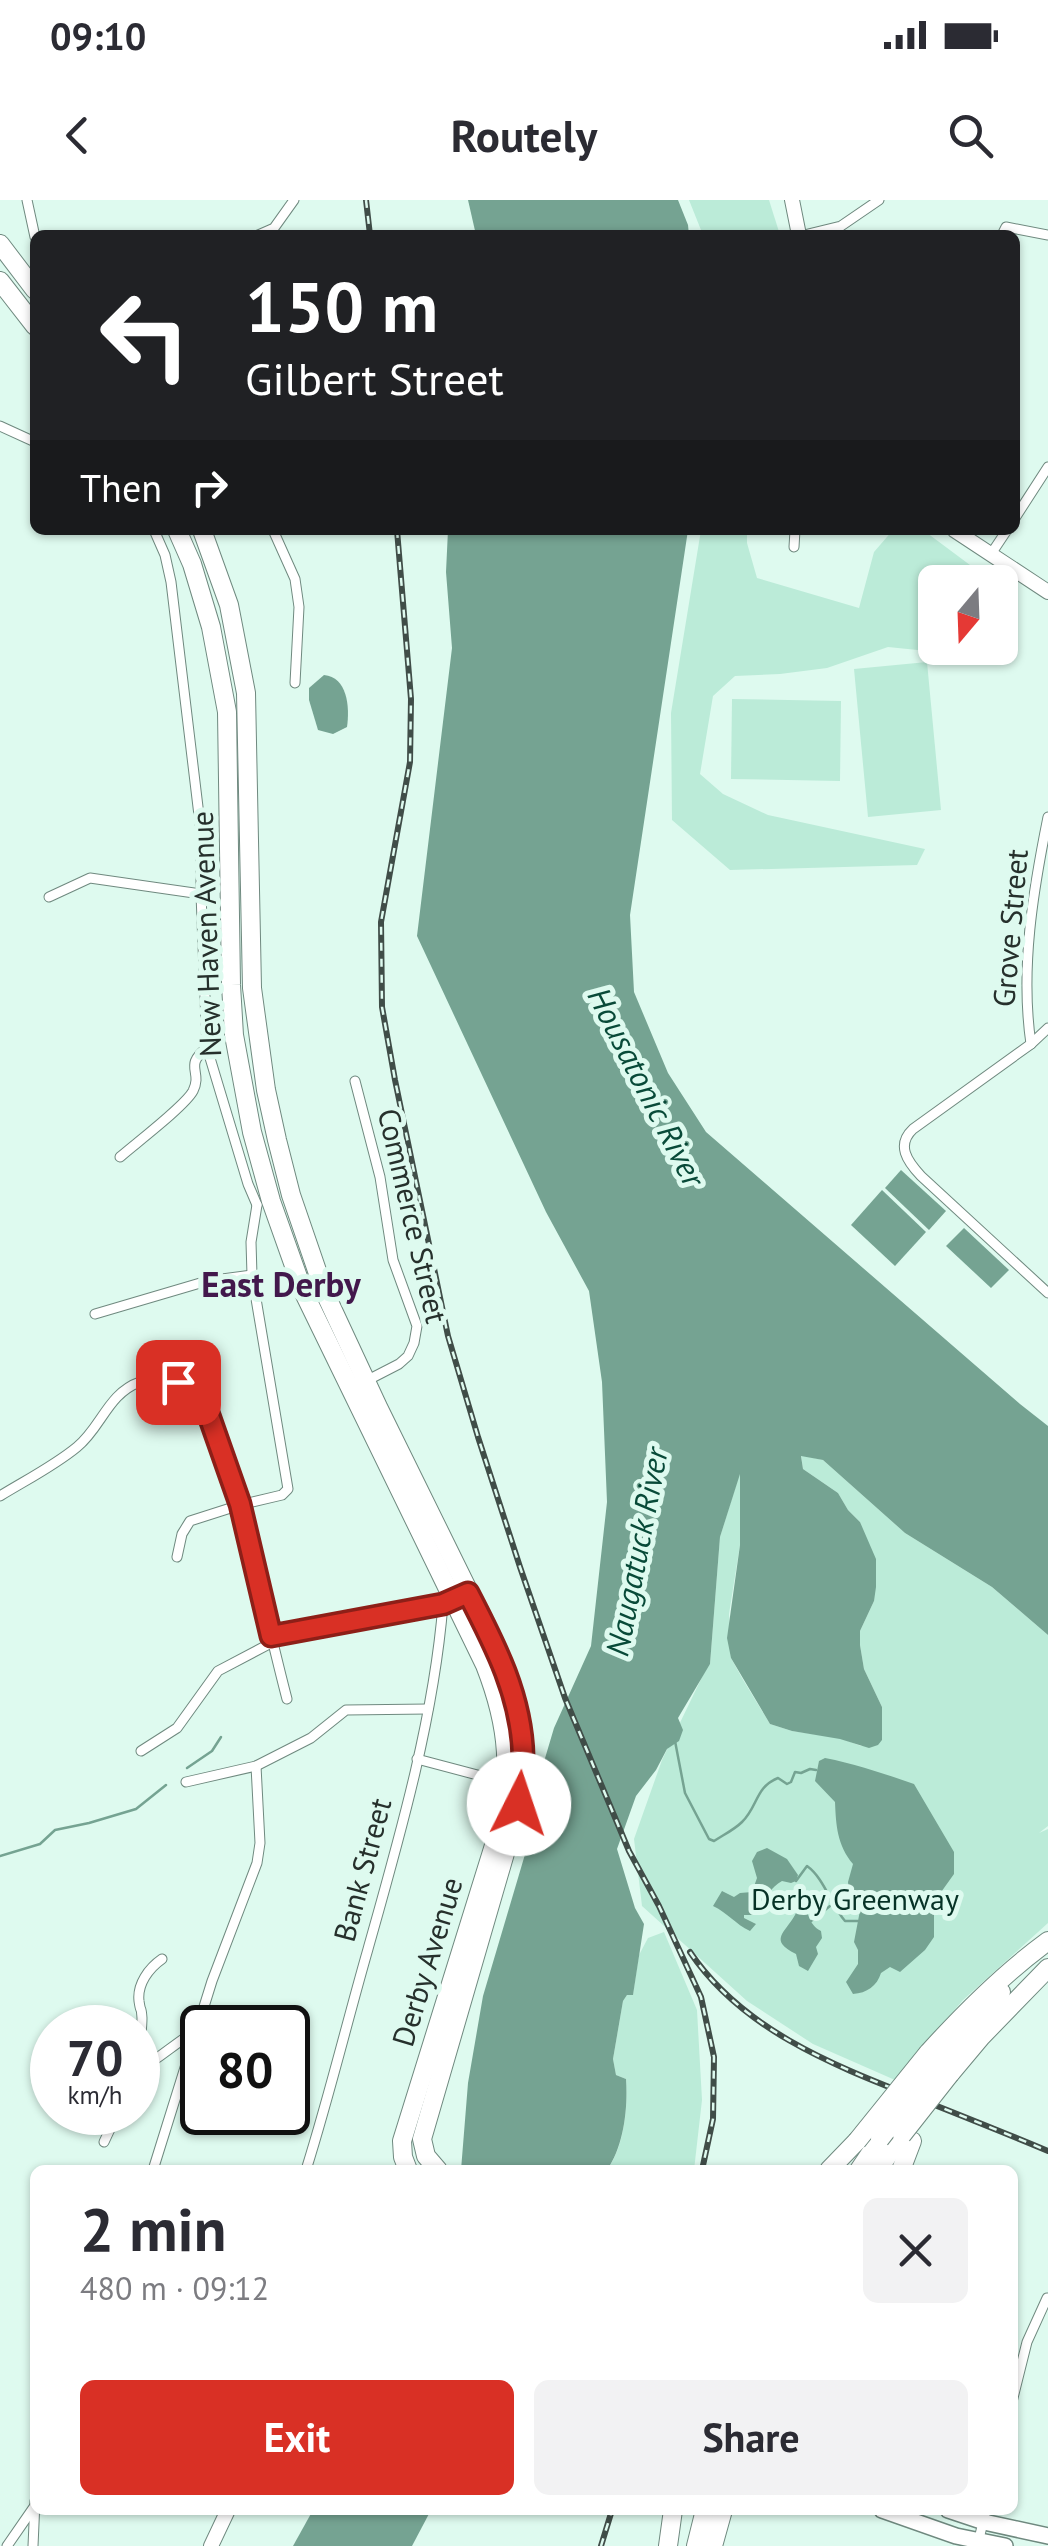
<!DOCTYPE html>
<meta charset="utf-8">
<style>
body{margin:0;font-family:"PT Sans",sans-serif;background:#f2f2f3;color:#2b2b33;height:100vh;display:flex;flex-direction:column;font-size:38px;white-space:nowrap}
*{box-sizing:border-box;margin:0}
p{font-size:32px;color:#7c7c81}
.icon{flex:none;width:55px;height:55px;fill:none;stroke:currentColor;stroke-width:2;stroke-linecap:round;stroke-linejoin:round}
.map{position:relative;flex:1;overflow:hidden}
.panel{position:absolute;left:30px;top:1965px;width:988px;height:350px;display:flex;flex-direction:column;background:#fff;border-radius:15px;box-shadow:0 2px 8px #0004}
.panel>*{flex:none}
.banner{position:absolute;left:30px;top:30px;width:990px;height:305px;border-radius:15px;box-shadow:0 2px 8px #0004;background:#202124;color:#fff;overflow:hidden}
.needle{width:65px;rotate:199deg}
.buttons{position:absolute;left:918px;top:365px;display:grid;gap:20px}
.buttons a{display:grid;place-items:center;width:100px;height:100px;border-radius:15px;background:#fff;box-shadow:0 2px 8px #0004;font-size:50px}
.speed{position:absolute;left:30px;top:1805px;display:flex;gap:20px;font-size:50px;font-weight:700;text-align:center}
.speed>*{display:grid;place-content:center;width:130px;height:130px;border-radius:50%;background:#fff;box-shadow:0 2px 8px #0004;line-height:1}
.speed small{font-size:25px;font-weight:400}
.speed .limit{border:5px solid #111;border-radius:15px;background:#fff;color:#111}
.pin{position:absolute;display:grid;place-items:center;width:85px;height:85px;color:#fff;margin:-42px;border-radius:20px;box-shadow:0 5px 15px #0006}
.me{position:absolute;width:110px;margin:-55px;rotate:4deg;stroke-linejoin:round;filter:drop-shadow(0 0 8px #0008)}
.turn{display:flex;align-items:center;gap:35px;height:210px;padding:0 50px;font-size:45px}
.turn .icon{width:130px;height:130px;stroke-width:2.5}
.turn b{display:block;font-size:70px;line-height:85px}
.then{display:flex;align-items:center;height:95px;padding:0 50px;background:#0003;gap:20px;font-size:38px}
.round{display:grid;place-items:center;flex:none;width:105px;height:105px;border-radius:15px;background:#f2f2f3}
.head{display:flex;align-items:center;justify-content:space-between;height:170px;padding:0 50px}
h1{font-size:60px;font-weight:700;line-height:75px}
.cta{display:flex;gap:20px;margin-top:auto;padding:20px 50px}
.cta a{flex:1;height:115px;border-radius:15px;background:#d93025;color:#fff;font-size:40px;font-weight:700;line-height:115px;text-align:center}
.cta a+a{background:#f2f2f3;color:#2b2b33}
.status{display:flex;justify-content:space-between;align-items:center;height:70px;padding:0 50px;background:#fff;direction:ltr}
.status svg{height:28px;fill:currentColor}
header{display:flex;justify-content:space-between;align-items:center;height:130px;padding:0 50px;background:#fff;font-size:45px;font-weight:700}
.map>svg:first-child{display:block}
</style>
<div class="status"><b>09:10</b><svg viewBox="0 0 49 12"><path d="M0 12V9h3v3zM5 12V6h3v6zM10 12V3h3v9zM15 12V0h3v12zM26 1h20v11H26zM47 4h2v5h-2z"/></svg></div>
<header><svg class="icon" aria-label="back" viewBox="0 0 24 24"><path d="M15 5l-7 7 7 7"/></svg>Routely<svg class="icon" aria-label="search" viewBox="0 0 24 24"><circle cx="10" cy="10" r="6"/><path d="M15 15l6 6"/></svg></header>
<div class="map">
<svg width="1048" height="2346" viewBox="0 0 1048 2346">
<rect width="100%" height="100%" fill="#defaef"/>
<g fill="#bbebd8">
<path d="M689 0H769L780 35H703Z"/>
<path d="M701 330H747V343L757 378 859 408 874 352 893 330H923L974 368 968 382H935V448H939L937 452 888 447 827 468 780 474 735 476 713 496 700 574 723 594 768 615 925 649 917 665 730 670 672 620 671 513Z"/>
<path d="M927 462 941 610 868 617 854 469Z"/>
<path d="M732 499 841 501 840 581 731 579Z"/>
<path d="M801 1255 823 1260 905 1333 992 1387 1048 1435V1626L1039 1633 1048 1629V1723L963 1800 895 1880 813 1844 747 1801 642 1706 634 1639 662 1560 704 1473 710 1464 720 1337 741 1269 740 1345 729 1414 731 1458 742 1478 770 1524 792 1531 840 1538 861 1546 882 1540V1507L864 1469 860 1445V1431L874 1401 860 1322 848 1310 838 1293 803 1269Z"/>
<path d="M664 1732 697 1810 702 1900 694 1970H607C624 1947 628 1908 626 1879L616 1875 613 1859 623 1801 627 1795 633 1794 639 1755 648 1738Z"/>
</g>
<g fill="#75a392">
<path d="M468 0H678L688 25 689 35H476Z"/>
<path d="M448 330H688L630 715 634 792 668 873 706 932 1020 1204 1048 1226V1435L992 1387 905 1333 823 1260 801 1256 803 1269 838 1293 848 1310 860 1322 876 1359V1387L874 1401 860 1431V1445L864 1469 882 1507V1540L878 1545 869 1548 840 1539 792 1531 770 1524 731 1458 727 1438 740 1345V1274L720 1337 710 1464 678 1518 683 1530 679 1541 667 1549 656 1570 636 1596 617 1649 635 1708 644 1724 633 1795H627L623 1801 613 1859 616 1875 626 1879C628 1908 624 1946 607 1970H461L468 1883 483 1796 534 1624 540 1601 543 1565 554 1528 591 1446 607 1302 602 1182 589 1091 546 1012 417 736 452 448 446 372Z"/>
<path d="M324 475C347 477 350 506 347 527L333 534 318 530 309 500V488Z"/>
<path d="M901 970 946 1011 929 1030 885 988Z"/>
<path d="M882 990 926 1032 895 1066 851 1025Z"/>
<path d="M964 1028 1009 1070 991 1088 946 1046Z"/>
<path d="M825 1558C856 1564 885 1574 914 1584L954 1652V1674L934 1702V1737L925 1750 900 1772 890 1767 881 1773C877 1786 867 1793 853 1794L846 1782 858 1764V1750L854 1742 862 1700 849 1690 848 1682 853 1664C837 1645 836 1625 835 1602L815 1581 819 1561Z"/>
<path d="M767 1648 787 1659 798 1675 796 1681 791 1683 782 1681C767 1689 766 1703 756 1715H744V1718L756 1724 750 1731C735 1724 728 1713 713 1706L722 1691 734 1697 740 1693 752 1692 757 1678 752 1661 757 1652Z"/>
<path d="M801 1699 805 1700C807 1712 809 1725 821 1731L822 1738 816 1747 818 1754 808 1771 799 1766 796 1754C768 1740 785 1733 795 1715 798 1710 799 1704 801 1699Z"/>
<path d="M313 2310H431L412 2346H293Z"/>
</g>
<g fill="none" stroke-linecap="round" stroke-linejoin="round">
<g stroke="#75a392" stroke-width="2.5">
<path d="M675 1541 685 1593 709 1639 714 1641C723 1635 734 1630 742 1622 758 1607 755 1587 778 1578L787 1584 791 1582 795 1572 801 1573 810 1569 816 1570"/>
<path d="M187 1568 212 1551 221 1537"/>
<path d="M0 1656 40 1644 55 1630 89 1623 136 1609 166 1585"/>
<path d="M796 1681 807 1666C824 1678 831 1705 845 1721H858"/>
<path d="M811 1721 830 1706"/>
</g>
<g stroke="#6f897f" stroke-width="11">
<g id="street">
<path d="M27 0 35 37"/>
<path d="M258 35 274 28 294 0"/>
<path d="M804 35 841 26 879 0"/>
<path d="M1002 35 1006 27 1048 35"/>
<path d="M0 226 35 242"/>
<path d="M1015 318 1048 267"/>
<path d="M154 330 165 355 171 382 201 632V694L207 848 248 984 257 1005"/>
<path d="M273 330 295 379 299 407 295 483"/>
<path d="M794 347 795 330"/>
<path d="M991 354 1007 330"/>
<path d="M49 697 90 678 201 694"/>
<path d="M1048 828 1031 844 913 929C896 945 907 961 921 976L1048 1093"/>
<path d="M1031 844C1020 769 1033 691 1048 617"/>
<path d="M355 881 380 977 393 1060 417 1126 414 1143 408 1156 399 1164 364 1182"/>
<path d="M120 957C136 943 185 906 193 891 203 871 183 866 207 848"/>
<path d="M95 1114 207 1081 252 1075"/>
<path d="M0 1296C26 1280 54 1266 77 1247 101 1228 108 1193 140 1182 158 1177 183 1179 197 1193 210 1207 215 1230 221 1248 249 1330 265 1415 287 1499"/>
<path d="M177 1357 182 1334 190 1321 240 1305 282 1295 288 1289 252 1075 251 1042 257 1005"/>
<path d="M271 1436 445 1403"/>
<path d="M141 1551 177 1528 218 1471 273 1442"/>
<path d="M417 1559 504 1582"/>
<path d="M186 1582 256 1566 311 1538 346 1510 428 1509"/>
<path d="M142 1868C137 1851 142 1835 142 1818 141 1804 141 1815 139 1801 137 1784 149 1768 162 1759"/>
<path d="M138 1885 142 1868C161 1857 177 1842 197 1830"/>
<path d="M104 1942 118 1912"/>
<path d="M153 1970 212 1781 257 1663 260 1643 256 1566"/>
<path d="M306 1970C329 1897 347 1822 368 1749 399 1639 434 1518 443 1404"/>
<path d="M1012 2202 1027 2142 1047 2098"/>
<path d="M978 2343 986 2310"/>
<path d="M7 2346 34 2307"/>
<path d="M33 2346 35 2301"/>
</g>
</g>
<g stroke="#6f897f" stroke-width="16">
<g id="secondary">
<path d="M792 0 799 35"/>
<path d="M954 330 1048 392"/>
<path d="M211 2346 228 2310"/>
</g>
</g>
<g stroke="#6f897f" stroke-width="18">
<g id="primary">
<path d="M882 2310 956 2336 1005 2346"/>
<path d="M948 2310 984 2322 1048 2336"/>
</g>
</g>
<g stroke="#6f897f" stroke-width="20">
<g id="highway">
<path d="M0 44 35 90"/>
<path d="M0 81 35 126"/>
<path d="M177 330 192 364 211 427 227 512 231 785 234 835 252 932 271 1001 303 1091 485 1465C510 1529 512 1573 496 1639L402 1941 403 1957 408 1970"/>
<path d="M202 330 229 405 246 493 252 788 266 890 277 940 291 995 324 1091 378 1207 500 1455 515 1500 523 1556 519 1605 422 1939 426 1956 438 1970"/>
<path d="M928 1853C965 1812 1003 1774 1048 1741"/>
<path d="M939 1863 1001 1792"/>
<path d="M950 1874 981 1837 1048 1768"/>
<path d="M829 1970 857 1941"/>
<path d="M859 1970 880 1939"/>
<path d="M878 1970 902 1935"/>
<path d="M901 1970 912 1941"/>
<path d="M668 2346 673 2310"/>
<path d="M696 2346 705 2310"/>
<path d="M713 2346 723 2310"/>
</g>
</g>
<use href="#street" stroke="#fff" stroke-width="9"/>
<use href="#secondary" stroke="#fff" stroke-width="14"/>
<use href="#primary" stroke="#fff" stroke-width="15"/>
<use href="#highway" stroke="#fff" stroke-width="18"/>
<g stroke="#404d48" stroke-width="6">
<g id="rail">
<path d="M366 0 370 35"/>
<path d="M397 330 411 499 410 562 381 722 382 807 395 880 448 1136 478 1237 520 1367 565 1498 629 1651 659 1706 701 1797 714 1857 713 1919 702 1970"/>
<path d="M690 1752C741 1828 830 1864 912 1896 957 1914 1003 1932 1048 1951"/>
<path d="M601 2346 612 2310"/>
</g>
</g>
<use href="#rail" stroke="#defaef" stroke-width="2.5" stroke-dasharray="8" stroke-linecap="butt"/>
<g stroke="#6f897f" stroke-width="20" stroke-linecap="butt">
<g id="highway-bridge">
<path d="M902 1935 950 1874"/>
<path d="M880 1939 939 1863"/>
<path d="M857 1941 928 1853"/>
</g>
</g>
<use href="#highway-bridge" stroke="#fff" stroke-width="18"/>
</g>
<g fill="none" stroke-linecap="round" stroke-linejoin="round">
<g stroke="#8d1f18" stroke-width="25">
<path id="route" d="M178 1182 191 1188 199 1195 207 1210 240 1304 271 1436 443 1404 468 1393C495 1445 522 1497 523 1557 523 1573 520 1589 519 1604"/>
</g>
<use href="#route" stroke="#d93025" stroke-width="18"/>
</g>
<g text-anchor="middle" stroke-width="10" stroke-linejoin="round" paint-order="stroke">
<g font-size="30" fill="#26302c" stroke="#defaef">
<text transform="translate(1011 728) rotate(-85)" y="10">Grove Street</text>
<text transform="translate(207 734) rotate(-92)" y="10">New Haven Avenue</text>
<text transform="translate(412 1016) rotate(77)" y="10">Commerce Street</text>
<text transform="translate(363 1670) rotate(-75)" y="10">Bank Street</text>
<text transform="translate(428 1762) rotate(-73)" y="10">Derby Avenue</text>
</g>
<g font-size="30" fill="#063226" stroke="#defaef">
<text x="855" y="1710">Derby Greenway</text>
</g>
<g font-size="32" font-style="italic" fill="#084a38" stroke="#defaef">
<text transform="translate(646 887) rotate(63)" y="11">Housatonic River</text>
<text transform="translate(637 1352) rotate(-79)" y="11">Naugatuck River</text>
</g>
<g font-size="35" font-weight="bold" fill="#42184c" stroke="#defaef">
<text x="281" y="1097">East Derby</text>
</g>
</g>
</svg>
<div class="buttons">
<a><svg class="needle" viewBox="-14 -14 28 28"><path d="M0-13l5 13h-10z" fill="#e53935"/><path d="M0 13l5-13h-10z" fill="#7c7c81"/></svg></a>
</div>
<div class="speed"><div>70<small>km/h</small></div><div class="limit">80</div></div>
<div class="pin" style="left:178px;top:1182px;background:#d93025"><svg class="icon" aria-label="arrive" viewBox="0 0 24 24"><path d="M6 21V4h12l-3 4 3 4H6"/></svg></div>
<svg class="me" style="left:519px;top:1604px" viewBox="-20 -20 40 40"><circle r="19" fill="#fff"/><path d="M0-13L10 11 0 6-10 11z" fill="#d93025"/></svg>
<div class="banner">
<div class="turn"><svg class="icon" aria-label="left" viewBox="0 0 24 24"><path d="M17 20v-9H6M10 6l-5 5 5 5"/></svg><div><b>150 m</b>Gilbert Street</div></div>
<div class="then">Then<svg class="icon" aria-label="right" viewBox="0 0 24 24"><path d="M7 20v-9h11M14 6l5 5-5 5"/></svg></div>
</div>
<section class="panel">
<div class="head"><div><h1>2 min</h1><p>480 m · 09:12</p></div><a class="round"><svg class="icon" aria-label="close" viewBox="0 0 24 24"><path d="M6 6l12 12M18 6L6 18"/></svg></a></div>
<div class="cta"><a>Exit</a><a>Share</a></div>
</section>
</div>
